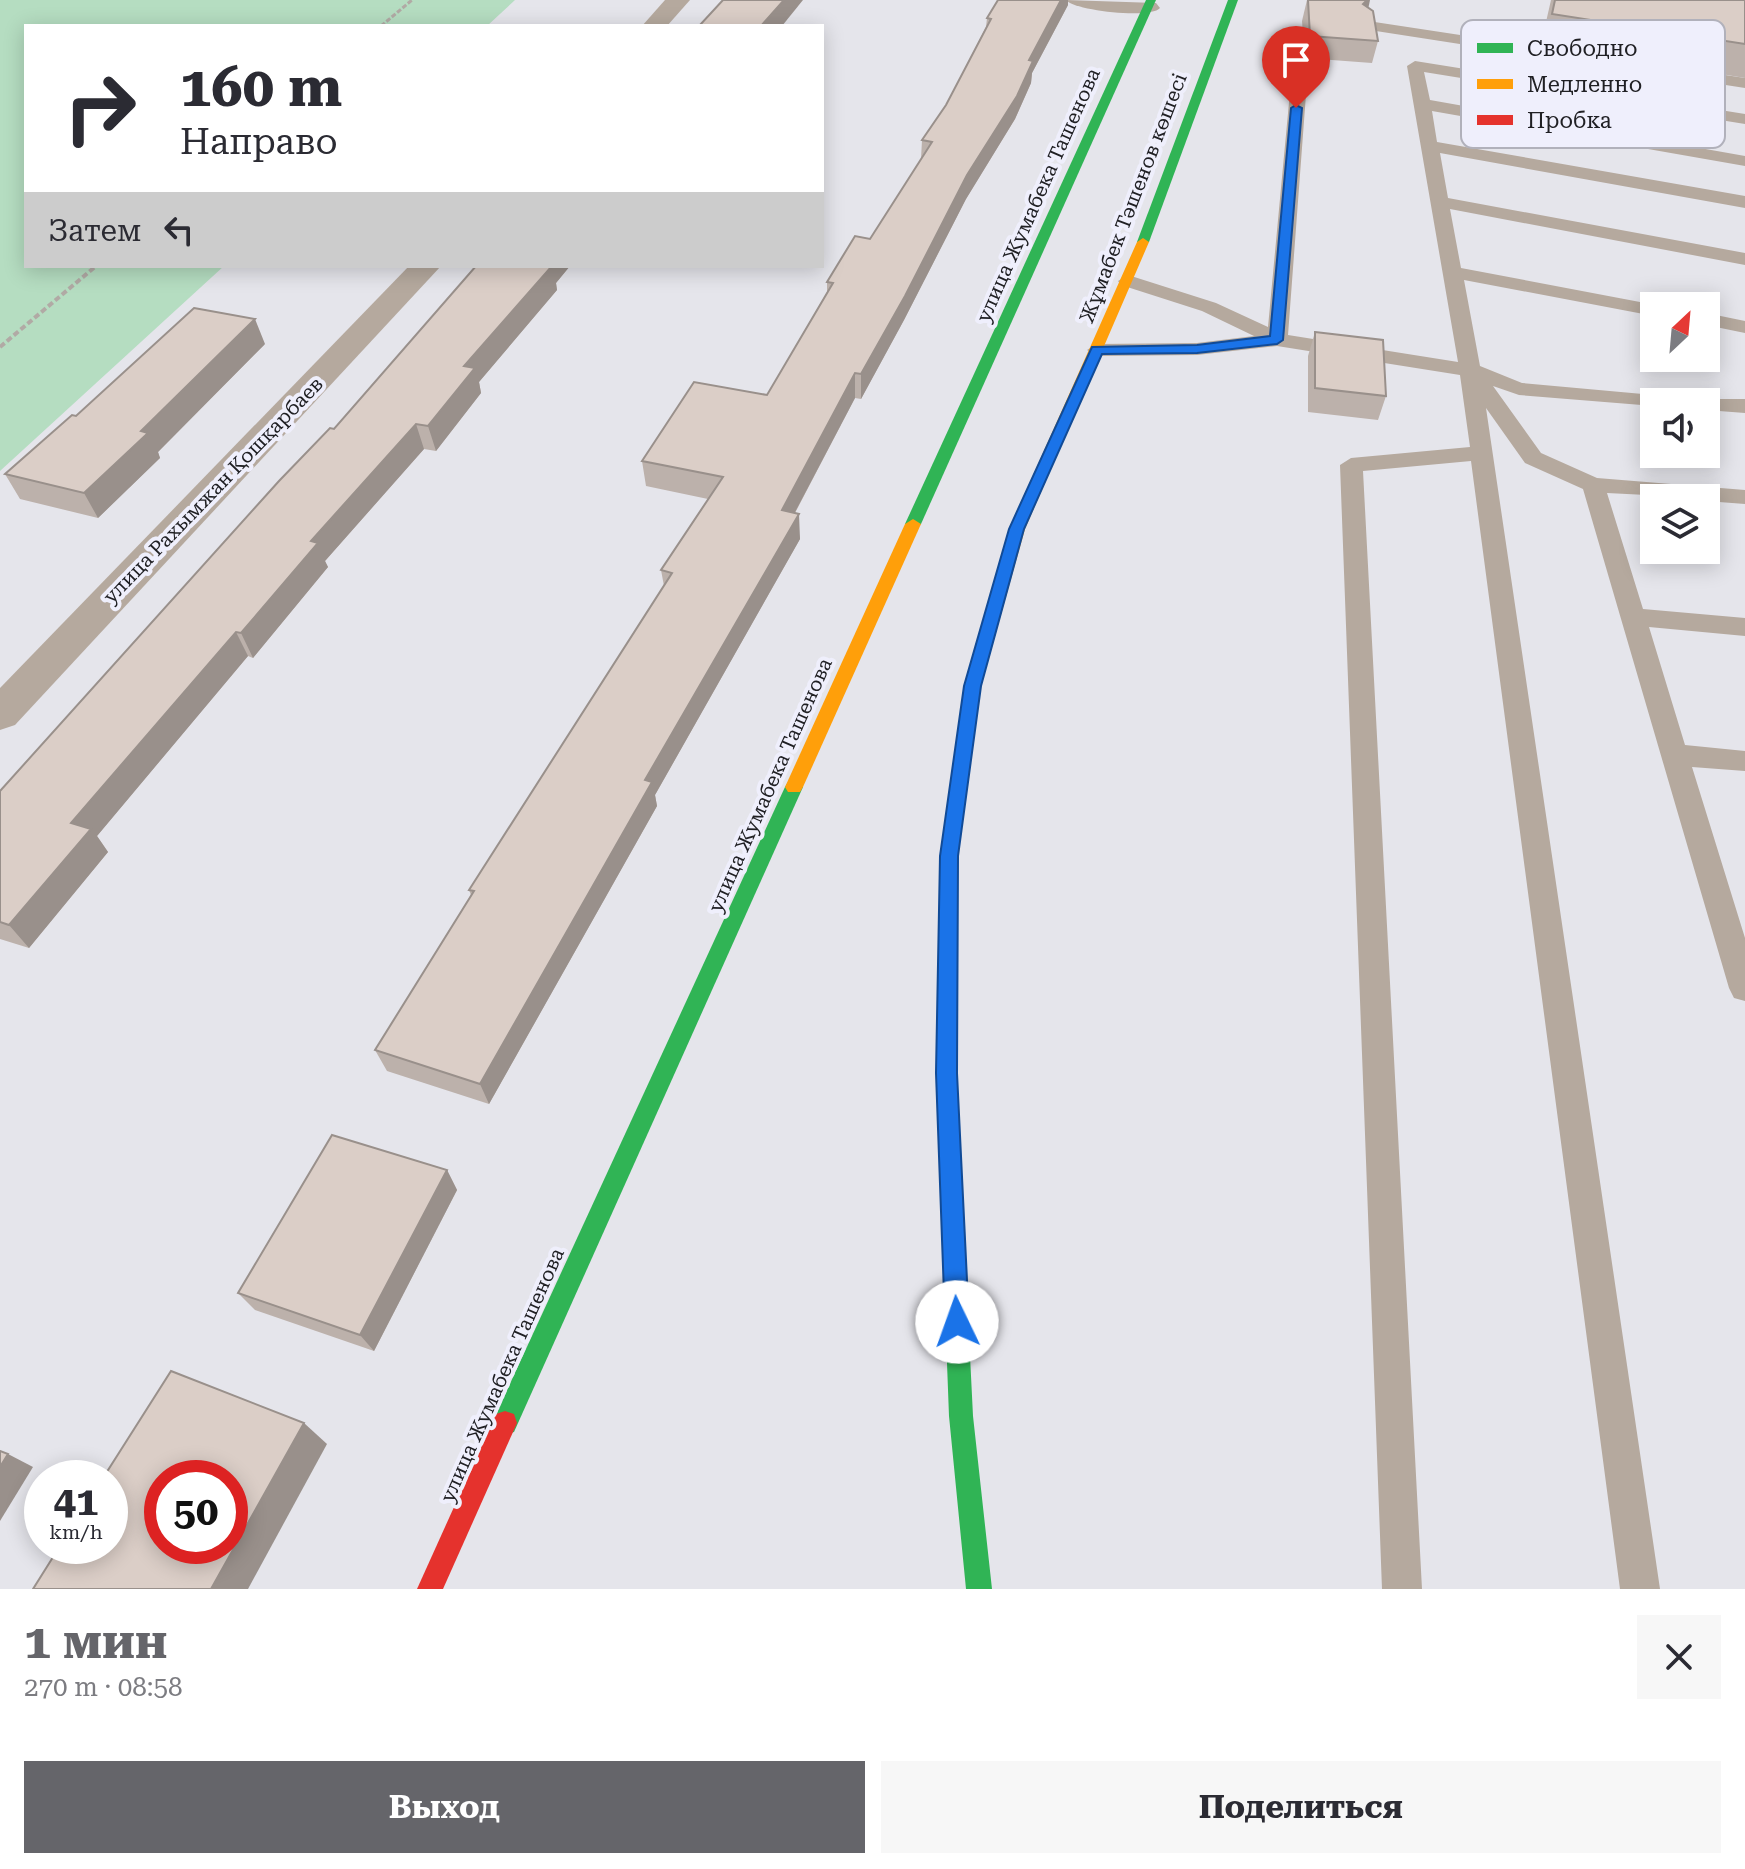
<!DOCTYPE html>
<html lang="ru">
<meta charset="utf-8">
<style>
body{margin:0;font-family:"Roboto Serif",serif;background:#f7f7f7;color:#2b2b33;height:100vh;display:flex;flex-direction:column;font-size:30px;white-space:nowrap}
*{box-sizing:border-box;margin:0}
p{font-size:26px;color:#7c7c81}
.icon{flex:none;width:44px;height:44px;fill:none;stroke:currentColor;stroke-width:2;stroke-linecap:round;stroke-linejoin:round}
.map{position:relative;height:1589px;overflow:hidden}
.details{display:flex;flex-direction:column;background:#fff;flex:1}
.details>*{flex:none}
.hud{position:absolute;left:24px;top:24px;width:800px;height:244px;border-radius:0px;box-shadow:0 4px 20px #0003;background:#fff;color:#2b2b33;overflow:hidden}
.needle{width:52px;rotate:26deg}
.buttons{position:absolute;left:1640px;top:292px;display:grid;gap:16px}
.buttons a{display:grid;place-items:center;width:80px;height:80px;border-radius:0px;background:#fff;box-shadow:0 4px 20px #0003;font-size:40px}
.speed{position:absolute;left:24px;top:1460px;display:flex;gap:16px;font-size:40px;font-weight:700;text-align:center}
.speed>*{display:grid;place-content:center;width:104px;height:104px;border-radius:50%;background:#fff;box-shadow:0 4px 20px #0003;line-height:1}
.speed small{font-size:20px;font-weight:400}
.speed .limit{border:12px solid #d22;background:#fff;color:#111}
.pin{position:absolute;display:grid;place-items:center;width:68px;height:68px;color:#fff;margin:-82px -34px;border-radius:50% 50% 50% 0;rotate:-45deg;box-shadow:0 0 8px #0007}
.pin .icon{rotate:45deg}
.me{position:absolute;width:88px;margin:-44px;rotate:357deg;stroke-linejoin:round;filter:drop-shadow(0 0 6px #0008)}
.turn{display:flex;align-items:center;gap:28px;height:168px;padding:0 24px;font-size:36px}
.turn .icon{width:104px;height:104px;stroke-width:2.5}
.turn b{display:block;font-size:56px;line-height:68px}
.then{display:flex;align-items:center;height:76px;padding:0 24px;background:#0003;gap:16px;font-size:30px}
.round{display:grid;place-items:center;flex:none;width:84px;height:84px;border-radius:0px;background:#f7f7f7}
.overview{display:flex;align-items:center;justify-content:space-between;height:136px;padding:0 24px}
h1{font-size:48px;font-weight:700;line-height:60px;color:#65656a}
.action{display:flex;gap:16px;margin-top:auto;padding:16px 24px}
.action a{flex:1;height:92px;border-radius:0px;background:#65656a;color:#fff;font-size:32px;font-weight:700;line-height:92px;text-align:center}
.action a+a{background:#f7f7f7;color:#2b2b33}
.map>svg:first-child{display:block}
</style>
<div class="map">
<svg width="1745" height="1589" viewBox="0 0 1745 1589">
<rect width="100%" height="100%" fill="#e5e5eb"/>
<path fill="#b5ddc1" d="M0 0H515L487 26H26V266H224L0 471Z"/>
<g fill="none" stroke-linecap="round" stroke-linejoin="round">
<path stroke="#b1aaa5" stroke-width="3" stroke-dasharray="5 2" stroke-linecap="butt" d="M381 26 412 0"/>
<path stroke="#b1aaa5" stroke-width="4" stroke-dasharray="6 3" stroke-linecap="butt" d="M0 347 96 266"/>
<g fill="#b5a99e" fill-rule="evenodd">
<path d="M1368 21 1745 78V88L1363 29 1360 26Z"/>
<path d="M1415 61 1745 114V124L1424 72 1430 100 1745 156V166L1432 111 1437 142 1745 196V208L1440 153 1448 198 1745 253V265L1450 209 1461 268 1661 306H1654V316L1464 280 1480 366 1522 383 1698 399H1745V413L1706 410V402H1654V406L1519 395 1493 386 1541 453 1597 478 1745 490V504L1706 501V498L1607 493 1643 609 1745 618V636L1649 627 1685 745 1745 751V771L1692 767 1745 938V1001L1734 998 1729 988 1583 489 1525 463 1486 408 1660 1589H1620L1471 461 1363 471 1422 1589H1382L1340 465 1351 458 1470 447 1460 375 1277 346 1197 355 1097 356 1087 350 1097 344 1197 343 1254 336 1202 311 1121 285 1118 281 1128 275 1216 303 1268 327 1291 81 1299 76 1307 81 1288 335 1458 362 1407 66Z"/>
<path d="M1706 313 1745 321V333L1706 325Z"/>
</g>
<g fill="#b5a99e" fill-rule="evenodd">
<path d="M665 0H690L667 26H642Z"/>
<path d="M1066 0 1156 3 1160 8C1151 19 1075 11 1066 0Z"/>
<path d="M409 266H441L15 725 0 730V688Z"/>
</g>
<g fill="#30b455" fill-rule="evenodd">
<path d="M1146 0H1156L921 524 913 529 908 528 905 524Z"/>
<path d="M1228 0H1238L1149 242 1139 245 1137 242Z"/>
<path d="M989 623 997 629 981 686 958 856 956 1073 973 1416 992 1589H966L949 1416 936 1073 940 856 965 686 981 629Z"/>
<path d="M794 780 800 782 803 787 514 1432 505 1435 496 1432 493 1423 496 1414 785 787 788 782Z"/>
</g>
<g fill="#ff9f0a" fill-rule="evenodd">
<path d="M1143 238 1149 242 1025 529 997 629 989 635 983 633 981 629 1009 529 1137 242Z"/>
<path d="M913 519 921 524 803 787 800 792H788L785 787 905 524Z"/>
</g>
<path fill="#e5322d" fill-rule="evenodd" d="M505 1411 514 1414 517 1423 443 1589H417L496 1414Z"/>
</g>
<g fill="#bcb1ab">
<path d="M1307 0 1369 8 1378 41 1372 63 1305 58 1302 21Z"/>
<path d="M1551 0H1745V78L1541 44Z"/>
<path d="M1068 5 1032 73 1031 83 1015 119 966 199 904 320 861 399 855 398 795 513 800 539 655 795 657 806 489 1104 387 1071 375 1050 471 895 469 890 664 586 661 570 708 499 646 486 642 461 767 395 827 292V282L870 239 921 159 922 140 946 105 986 27 987 18Z"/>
<path d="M476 266H570L556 283 557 290 479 382 481 393 436 451 424 449 325 561 328 567 253 658 248 656 97 836 108 852 29 948 0 939V791L334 429Z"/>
<path d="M1315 332 1386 396 1378 420 1308 412V356Z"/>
<path d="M265 344 158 452 160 458 98 518 20 499 5 474 76 416Z"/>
<path d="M447 1170 457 1190 374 1351 255 1310 238 1293Z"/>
</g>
<g fill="#99908b">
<path d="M784 0H803L782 26H761Z"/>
<path d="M1061 0H1068V5L1032 73 1031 83 1015 119 966 199 904 320 861 399V374Z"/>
<path d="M1367 0H1370L1366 19 1363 4Z"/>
<path d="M546 266H570L556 283 557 290 479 382 481 393 436 451 428 426 464 366Z"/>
<path d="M255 319 265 344 158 452 160 458 98 518 84 493 141 431Z"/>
<path d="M855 373V398L783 535 782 510Z"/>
<path d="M416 424 424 449 325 561 328 567 253 658 241 633 311 541Z"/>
<path d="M799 514 800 539 655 795 657 806 489 1104 480 1084 645 780Z"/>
<path d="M236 632 248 656 97 836 108 852 29 948 9 925 71 823Z"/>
<path d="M447 1170 457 1190 374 1351 360 1335Z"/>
<path d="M304 1423 327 1444 248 1589H211Z"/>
<path d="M8 1454 33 1467 0 1521V1467Z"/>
</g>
<g fill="#dbcec7" stroke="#99908b" stroke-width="2" fill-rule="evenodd">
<path d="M723 0H784L761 26H699Z"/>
<path d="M998 0H1061L1029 60 1033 61 1017 96 967 175 905 296 861 374 855 373 782 510 799 514 645 780 652 782 480 1084 375 1050 474 891 469 890 672 573 661 570 723 477 642 461 694 382 767 395 833 283 827 282 855 236 870 239 932 142 922 140 946 105 991 19 987 18Z"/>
<path d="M1308 0H1367L1363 4 1373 11 1378 41 1310 36Z"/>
<path d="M1555 0H1745V44L1552 14Z"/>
<path d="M476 266H552L464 366 475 368 428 426 416 424 311 541 318 543 241 633 236 632 71 823 91 829 9 925 0 922V791L279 481 330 428 334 429Z"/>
<path d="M194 308 255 319 141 431 148 433 84 493 5 474 72 415 76 416Z"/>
<path d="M1315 332 1383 340 1386 396 1315 388Z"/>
<path d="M332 1135 447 1170 360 1335 238 1293Z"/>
<path d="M171 1371 304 1423 211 1589H33L60 1546H110V1478H103ZM162 1478H230V1546H162Z"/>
<path d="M0 1451 8 1454 0 1467Z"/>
</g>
<path fill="#1a73e8" stroke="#114b97" stroke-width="2" d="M1296 105 1302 108 1283 340 1277 344 1197 353 1102 354 1024 529 981 686 958 856 957 1073 969 1322 966 1331 957 1334 949 1331 945 1322 936 1073 940 856 964 686 1009 529 1092 347 1197 345 1270 336 1291 108Z"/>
<g text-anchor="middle" stroke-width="8" stroke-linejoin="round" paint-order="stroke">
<g font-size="20" fill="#202024" stroke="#efeffc">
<text transform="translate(1038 195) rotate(-66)" y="7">улица Жумабека Ташенова</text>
<text transform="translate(1133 198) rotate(-69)" y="7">Жұмабек Тәшенов көшесі</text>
<text transform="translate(213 490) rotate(-46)" y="7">улица Рахымжан Қошқарбаев</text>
<text transform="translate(770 785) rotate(-66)" y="7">улица Жумабека Ташенова</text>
<text transform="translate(502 1375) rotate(-66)" y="7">улица Жумабека Ташенова</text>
</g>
</g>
<rect x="1461" y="20" width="264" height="128" rx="12" fill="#efeffc" stroke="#b1b1bb" stroke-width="2"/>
<rect x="1477" y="43" width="36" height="10" fill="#30b455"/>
<rect x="1477" y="79" width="36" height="10" fill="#ff9f0a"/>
<rect x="1477" y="115" width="36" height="10" fill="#e5322d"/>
<g font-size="22" fill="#202024">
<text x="1527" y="56">Свободно</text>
<text x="1527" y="92">Медленно</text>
<text x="1527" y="128">Пробка</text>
</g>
</svg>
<div class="buttons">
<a><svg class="needle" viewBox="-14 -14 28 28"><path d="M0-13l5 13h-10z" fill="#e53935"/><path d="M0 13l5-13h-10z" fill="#7c7c81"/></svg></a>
<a><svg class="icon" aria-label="sound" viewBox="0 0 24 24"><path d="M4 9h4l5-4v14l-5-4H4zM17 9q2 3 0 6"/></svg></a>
<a><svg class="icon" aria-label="layers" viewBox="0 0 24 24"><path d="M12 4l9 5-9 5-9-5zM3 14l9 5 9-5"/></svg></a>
</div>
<div class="speed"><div>41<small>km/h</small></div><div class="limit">50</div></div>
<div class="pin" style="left:1296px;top:108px;background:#d93025"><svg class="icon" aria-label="arrive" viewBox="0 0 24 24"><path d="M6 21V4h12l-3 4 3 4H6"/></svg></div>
<svg class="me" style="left:957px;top:1322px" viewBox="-20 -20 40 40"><circle r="19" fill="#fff"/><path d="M0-13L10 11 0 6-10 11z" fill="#1a73e8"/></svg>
<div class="hud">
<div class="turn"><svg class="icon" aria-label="right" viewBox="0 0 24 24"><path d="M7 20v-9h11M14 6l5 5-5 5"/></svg><div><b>160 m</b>Направо</div></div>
<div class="then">Затем<svg class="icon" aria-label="left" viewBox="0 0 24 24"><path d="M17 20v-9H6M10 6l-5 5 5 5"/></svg></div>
</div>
</div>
<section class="details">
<div class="overview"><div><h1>1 мин</h1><p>270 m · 08:58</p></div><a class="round"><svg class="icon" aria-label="close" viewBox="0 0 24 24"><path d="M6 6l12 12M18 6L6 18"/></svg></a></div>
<div class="action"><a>Выход</a><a>Поделиться</a></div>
</section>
